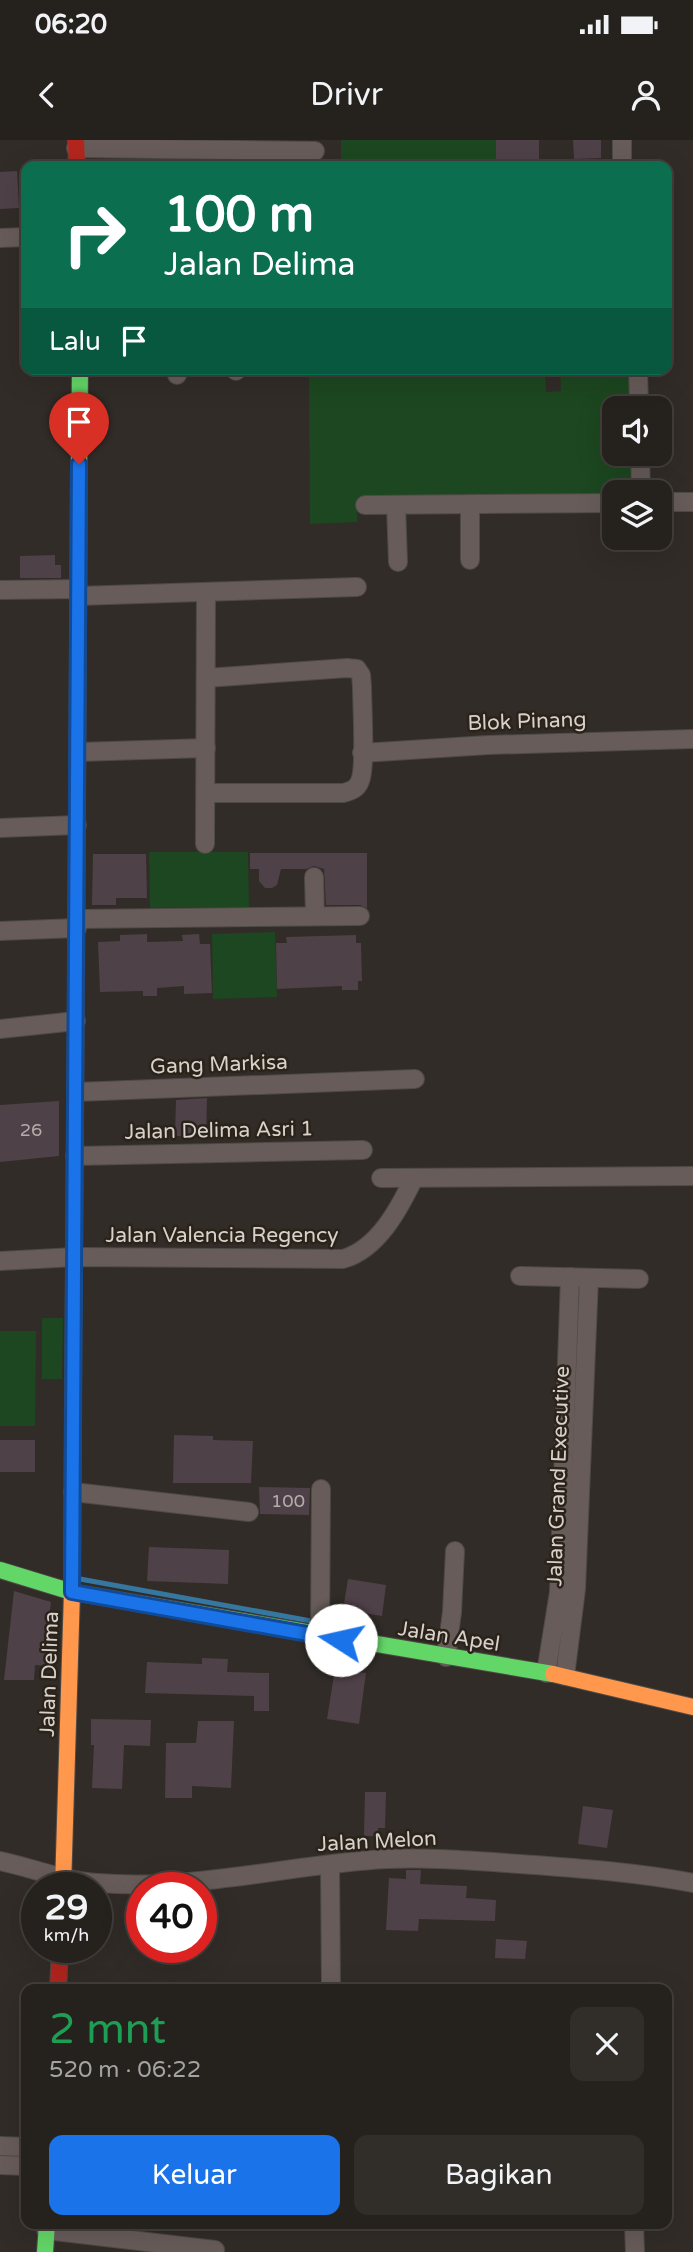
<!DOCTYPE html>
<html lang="id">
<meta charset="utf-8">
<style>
body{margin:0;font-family:"Varela Round",sans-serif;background:#312e2a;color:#f1f3f6;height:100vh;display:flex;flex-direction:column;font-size:26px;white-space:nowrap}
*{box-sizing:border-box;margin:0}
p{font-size:23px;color:#a3a3a4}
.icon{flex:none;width:38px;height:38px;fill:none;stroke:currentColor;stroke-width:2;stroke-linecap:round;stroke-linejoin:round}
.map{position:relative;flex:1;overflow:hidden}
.side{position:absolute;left:21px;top:1844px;width:651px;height:245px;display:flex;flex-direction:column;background:#25211d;border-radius:14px;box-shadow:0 7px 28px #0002,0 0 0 2px #423e3b}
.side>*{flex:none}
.hud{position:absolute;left:21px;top:21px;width:651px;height:214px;border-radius:14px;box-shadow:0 7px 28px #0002,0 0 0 2px #423e3b;background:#0b6e4f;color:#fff;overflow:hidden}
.tools{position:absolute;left:602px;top:256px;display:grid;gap:14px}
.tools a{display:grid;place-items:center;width:70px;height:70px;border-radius:14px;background:#25211d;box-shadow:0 7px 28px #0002,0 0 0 2px #423e3b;font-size:35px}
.speed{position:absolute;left:21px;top:1732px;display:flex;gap:14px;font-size:35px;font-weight:700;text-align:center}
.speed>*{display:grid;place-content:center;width:91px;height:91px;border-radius:50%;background:#25211d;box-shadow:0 7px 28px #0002,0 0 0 2px #423e3b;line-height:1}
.speed small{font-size:18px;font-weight:400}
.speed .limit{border:10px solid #d22;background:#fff;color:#111}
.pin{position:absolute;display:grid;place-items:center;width:60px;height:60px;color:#fff;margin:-72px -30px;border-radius:50% 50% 50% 0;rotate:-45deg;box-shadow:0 0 7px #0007}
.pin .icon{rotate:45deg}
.me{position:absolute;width:77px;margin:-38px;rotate:280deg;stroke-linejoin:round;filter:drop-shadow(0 0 5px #0008)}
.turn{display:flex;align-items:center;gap:24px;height:147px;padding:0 28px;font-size:32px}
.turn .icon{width:91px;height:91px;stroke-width:2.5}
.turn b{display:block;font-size:49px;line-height:60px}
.then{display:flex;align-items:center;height:66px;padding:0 28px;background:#0003;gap:14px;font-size:26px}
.round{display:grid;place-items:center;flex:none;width:74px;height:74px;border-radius:14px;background:#312e2a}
.head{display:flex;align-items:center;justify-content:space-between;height:119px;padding:0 28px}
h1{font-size:42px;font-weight:600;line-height:52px;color:#1e9e55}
.primary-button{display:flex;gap:14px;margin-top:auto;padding:14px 28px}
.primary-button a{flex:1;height:80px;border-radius:14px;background:#1a73e8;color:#fff;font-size:28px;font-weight:600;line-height:80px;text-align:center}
.primary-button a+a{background:#312e2a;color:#f1f3f6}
.status{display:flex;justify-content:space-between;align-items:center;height:49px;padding:0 35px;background:#25211d;direction:ltr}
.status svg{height:19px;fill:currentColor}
header{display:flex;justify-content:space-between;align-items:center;height:91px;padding:0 28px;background:#25211d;font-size:32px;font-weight:600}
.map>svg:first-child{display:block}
</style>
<div class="status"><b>06:20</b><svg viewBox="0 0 49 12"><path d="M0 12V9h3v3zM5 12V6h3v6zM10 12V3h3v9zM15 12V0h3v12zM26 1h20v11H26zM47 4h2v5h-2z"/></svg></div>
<header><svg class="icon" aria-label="back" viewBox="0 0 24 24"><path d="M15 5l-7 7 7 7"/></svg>Drivr<svg class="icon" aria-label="person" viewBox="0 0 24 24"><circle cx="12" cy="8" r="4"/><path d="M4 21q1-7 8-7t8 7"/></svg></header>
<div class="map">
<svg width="693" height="2112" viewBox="0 0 693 2112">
<rect width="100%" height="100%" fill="#312c27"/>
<g fill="#1c4720">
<path d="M341 0H510L511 26H341Z"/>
<path d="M318 229H545L546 252 561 251 560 229H634L635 268H614V313H636L637 352H614V358L357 359V382L310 384 309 237H318Z"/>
<path d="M149 712H248L249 767 150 768Z"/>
<path d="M275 792 277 857 213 859 212 794Z"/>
<path d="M42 1178H63L62 1239H42Z"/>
<path d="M0 1191H36L35 1286H0Z"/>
</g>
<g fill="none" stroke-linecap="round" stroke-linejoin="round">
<path stroke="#3677a2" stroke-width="5" d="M80 1439 311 1481"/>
</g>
<g fill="#4f4148">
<rect x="496" y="0" width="43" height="26"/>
<path d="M573 0H601V18L574 19Z"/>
<path d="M17 31 19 68 0 69V32Z"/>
<path d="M55 415V425H61V438H20V416Z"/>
<path d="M250 713H367V768L360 765H326L324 729 314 726 306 729H281L277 745 272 748H265L259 741V729H250Z"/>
<path d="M93 714H146L147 758H116V765H92Z"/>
<path d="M147 794V802L183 801 182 795 199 794 200 804H210L212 853 184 854V846L157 848V856H143V851L100 852 98 802 120 801V795Z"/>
<path d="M356 795V803H361L362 841H358V850H342V846L277 849 276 803H287L286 797Z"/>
<path d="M207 958 206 996H175L176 960Z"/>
<path d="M59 961V1016L0 1022V965Z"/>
<path d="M174 1295 213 1296V1300L253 1301 251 1343H173Z"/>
<rect x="0" y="1300" width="35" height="32"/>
<path d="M259 1347 310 1348 309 1375 260 1374Z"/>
<path d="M149 1407 229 1410 228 1444 147 1441Z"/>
<path d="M348 1439 386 1445 382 1476 343 1470Z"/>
<path d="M14 1451 51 1462 47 1496 55 1497 53 1526 35 1525 34 1540H4Z"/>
<path d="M202 1518 228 1519 227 1532 269 1533V1571H254V1556L145 1553 147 1522 202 1524Z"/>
<path d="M335 1529 366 1533 359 1584 327 1579Z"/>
<path d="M91 1579 151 1580 150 1606 124 1605 122 1649 92 1648 94 1605H91Z"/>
<path d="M198 1581H234L231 1648 192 1646V1658H165L166 1603H196Z"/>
<path d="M365 1652H386L385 1688H378V1696H364Z"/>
<path d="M583 1666 613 1670 607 1708 578 1704Z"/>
<path d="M406 1730H421L420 1744 467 1746 466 1758 496 1760 495 1781 419 1779 418 1791 386 1790 389 1738 406 1739Z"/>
<path d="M496 1799 527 1801 525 1819 495 1818Z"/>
</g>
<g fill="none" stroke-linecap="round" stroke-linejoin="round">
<g stroke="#4e4a45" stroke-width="20">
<g id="street">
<path d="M622 0V26"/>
<path d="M76 8 315 11"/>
<path d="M0 98 26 97"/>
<path d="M177 229V235"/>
<path d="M236 229V231"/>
<path d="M638 229 639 268"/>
<path d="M640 313 641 352"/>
<path d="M660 362H693"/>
<path d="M365 365 614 363"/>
<path d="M396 365 398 422"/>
<path d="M470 420V364"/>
<path d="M0 450 78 449"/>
<path d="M78 456 357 447"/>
<path d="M78 612 206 608"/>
<path d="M362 613 488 605 693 599"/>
<path d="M206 653H343C351 651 357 649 360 641 366 628 362 565 362 547L361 535 357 529 347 528 206 538"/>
<path d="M0 688 77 685"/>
<path d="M205 704 206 452"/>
<path d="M314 737 315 776"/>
<path d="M77 779 360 776"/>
<path d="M0 791 77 788"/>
<path d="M0 889 76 881"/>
<path d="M76 952 415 939"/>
<path d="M75 1016 363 1010"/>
<path d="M381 1038 693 1036"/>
<path d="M0 1121 75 1117 343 1119C378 1109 399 1069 414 1038"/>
<path d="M520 1136 639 1139"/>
<path d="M73 1352 249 1372"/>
<path d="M320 1496 321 1349"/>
<path d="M446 1517 452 1472 455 1411"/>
<path d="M546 1533 559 1452 570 1137"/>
<path d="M565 1536 576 1449 589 1138"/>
<path d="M0 1721C33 1728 64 1741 98 1743 195 1751 291 1724 387 1719 437 1717 486 1722 535 1725 588 1729 641 1733 693 1743"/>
<path d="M330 1725 331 1850"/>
<path d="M0 2006 26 2007"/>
<path d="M0 2025 26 2026"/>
<path d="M634 2084 635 2112"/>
<path d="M46 2090 215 2110"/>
</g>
</g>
<g stroke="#4e4a45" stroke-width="18">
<g id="fast">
<path d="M79 328 80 229"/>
<path d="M0 1430 72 1452 553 1534"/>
<path d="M45 2112 47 2084"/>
</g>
</g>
<g stroke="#4e4a45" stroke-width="18">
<g id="slow">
<path d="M76 847 79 328"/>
<path d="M553 1534 693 1567"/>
<path d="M63 1748 72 1452 73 1256"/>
</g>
</g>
<g stroke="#4e4a45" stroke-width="18">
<g id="jam">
<path d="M76 0 77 26"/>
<path d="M73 1256 76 847"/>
<path d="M58 1850 60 1808"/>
</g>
</g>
<use href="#street" stroke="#675c59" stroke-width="18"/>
<use href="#fast" stroke="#63d668" stroke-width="16"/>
<use href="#slow" stroke="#ff974d" stroke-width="16"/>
<use href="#jam" stroke="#b3261e" stroke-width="16"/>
</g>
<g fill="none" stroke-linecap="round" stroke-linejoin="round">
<g stroke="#114b97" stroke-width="18">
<path id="route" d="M79 324 72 1452 341 1500"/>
</g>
<use href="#route" stroke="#1a73e8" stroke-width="12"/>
</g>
<g text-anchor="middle" stroke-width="5" stroke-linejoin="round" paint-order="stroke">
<g font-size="18" fill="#b4adaa">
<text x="31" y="996">26</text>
<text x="288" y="1367">100</text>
</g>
<g font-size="21" fill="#d6d1cb" stroke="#2b231a">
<text transform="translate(527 581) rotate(-2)" y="7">Blok Pinang</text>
<text transform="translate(219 924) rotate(-2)" y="7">Gang Markisa</text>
<text transform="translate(219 990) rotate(-1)" y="7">Jalan Delima Asri 1</text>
<text x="222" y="1102">Jalan Valencia Regency</text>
<text transform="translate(558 1336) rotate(-88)" y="7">Jalan Grand Executive</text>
<text transform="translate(449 1496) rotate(9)" y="7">Jalan Apel</text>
<text transform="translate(49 1534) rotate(-88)" y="7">Jalan Delima</text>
<text transform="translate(377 1701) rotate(-3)" y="7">Jalan Melon</text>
</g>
</g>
</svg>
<div class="tools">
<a><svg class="icon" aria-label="sound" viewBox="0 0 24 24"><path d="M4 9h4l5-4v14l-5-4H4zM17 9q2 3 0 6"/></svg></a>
<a><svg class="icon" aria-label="layers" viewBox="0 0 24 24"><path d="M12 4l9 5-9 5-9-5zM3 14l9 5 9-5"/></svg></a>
</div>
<div class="speed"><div>29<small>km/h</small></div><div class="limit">40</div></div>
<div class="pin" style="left:79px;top:324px;background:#d93025"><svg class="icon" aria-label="arrive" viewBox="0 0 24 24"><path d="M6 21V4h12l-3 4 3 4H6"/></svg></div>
<svg class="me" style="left:341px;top:1500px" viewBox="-20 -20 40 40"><circle r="19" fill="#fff"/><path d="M0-13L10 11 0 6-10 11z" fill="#1a73e8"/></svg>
<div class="hud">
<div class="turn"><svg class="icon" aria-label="right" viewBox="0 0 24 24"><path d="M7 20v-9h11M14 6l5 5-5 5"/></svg><div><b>100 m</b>Jalan Delima</div></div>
<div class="then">Lalu<svg class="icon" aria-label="arrive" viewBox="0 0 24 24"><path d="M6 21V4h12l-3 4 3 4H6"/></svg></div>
</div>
<section class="side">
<div class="head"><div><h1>2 mnt</h1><p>520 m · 06:22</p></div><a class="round"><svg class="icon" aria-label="close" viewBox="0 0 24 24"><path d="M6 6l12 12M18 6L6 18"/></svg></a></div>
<div class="primary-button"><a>Keluar</a><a>Bagikan</a></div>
</section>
</div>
